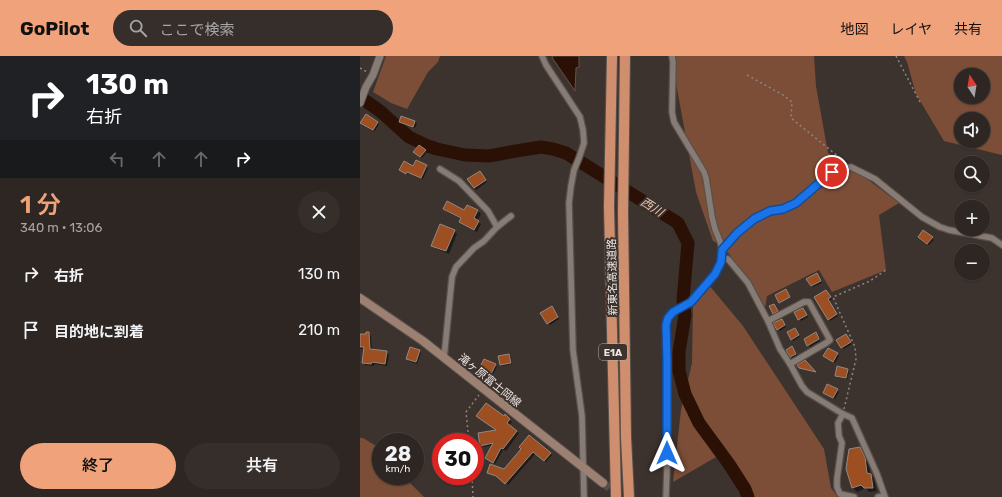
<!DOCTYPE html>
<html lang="ja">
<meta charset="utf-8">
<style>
body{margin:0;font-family:Rubik,"Noto Sans JP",sans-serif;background:#362e2a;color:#f1f3f6;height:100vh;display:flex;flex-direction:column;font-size:15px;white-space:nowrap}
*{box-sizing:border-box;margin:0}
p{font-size:13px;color:#a7a5a5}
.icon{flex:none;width:22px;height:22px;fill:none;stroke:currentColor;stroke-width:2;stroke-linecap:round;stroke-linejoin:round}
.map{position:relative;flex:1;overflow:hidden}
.side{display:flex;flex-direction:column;background:#2e2622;width:360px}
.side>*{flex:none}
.hud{background:#202124;color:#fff;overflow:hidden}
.needle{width:26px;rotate:348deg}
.tools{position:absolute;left:594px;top:12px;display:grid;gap:8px}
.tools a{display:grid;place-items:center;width:36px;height:36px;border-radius:50%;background:#2e2622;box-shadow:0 1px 3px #0004,0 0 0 1px #494340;font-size:20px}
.speed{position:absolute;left:12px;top:377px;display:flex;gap:8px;font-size:20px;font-weight:700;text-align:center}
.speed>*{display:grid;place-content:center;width:52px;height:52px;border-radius:50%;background:#2e2622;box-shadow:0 1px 3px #0004,0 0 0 1px #494340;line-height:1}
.speed small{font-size:10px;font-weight:400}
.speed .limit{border:6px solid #d22;background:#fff;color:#111}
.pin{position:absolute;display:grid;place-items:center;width:34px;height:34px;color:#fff;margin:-17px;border:2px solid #fff;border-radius:50%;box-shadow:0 1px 4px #0007}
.me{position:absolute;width:44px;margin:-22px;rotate:0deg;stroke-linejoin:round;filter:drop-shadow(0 0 3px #0008)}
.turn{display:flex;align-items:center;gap:14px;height:84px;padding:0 20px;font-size:18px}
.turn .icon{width:52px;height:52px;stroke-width:2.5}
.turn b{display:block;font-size:28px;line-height:34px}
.lanes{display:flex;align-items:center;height:38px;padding:0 20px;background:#0003;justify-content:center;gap:20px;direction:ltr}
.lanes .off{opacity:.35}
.round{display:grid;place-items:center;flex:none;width:42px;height:42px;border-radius:21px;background:#362e2a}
.headline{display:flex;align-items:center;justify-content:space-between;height:68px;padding:0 20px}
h1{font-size:24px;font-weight:600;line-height:30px;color:#f0a27a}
.action{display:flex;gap:8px;margin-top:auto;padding:8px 20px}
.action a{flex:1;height:46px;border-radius:24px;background:#f0a27a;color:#111;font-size:16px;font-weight:600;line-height:46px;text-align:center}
.action a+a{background:#362e2a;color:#f1f3f6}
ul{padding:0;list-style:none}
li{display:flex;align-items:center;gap:12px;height:56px;padding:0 20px}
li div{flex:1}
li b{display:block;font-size:15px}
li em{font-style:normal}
header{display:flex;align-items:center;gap:24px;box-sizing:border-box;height:56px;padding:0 20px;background:#f0a27a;color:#111}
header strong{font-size:19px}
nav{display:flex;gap:22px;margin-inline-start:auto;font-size:14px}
.search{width:280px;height:36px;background:#362e2a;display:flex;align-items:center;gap:10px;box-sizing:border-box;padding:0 14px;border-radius:22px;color:#a7a5a5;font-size:15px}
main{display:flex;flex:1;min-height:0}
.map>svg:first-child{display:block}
</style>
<header>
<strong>GoPilot</strong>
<div class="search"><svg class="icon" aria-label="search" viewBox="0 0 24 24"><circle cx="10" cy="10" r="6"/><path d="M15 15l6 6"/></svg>ここで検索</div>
<nav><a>地図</a><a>レイヤ</a><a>共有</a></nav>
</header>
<main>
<section class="side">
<div class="hud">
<div class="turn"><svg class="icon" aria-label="right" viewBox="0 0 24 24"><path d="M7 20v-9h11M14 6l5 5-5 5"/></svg><div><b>130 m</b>右折</div></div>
<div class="lanes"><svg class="icon off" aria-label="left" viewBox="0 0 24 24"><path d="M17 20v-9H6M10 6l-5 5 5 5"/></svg><svg class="icon off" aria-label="ahead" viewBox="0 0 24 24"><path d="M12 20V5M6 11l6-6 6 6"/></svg><svg class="icon off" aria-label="ahead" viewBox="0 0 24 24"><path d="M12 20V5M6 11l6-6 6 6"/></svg><svg class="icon" aria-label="right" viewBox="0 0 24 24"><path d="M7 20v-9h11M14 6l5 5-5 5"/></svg></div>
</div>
<div class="headline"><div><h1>1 分</h1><p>340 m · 13:06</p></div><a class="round"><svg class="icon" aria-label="close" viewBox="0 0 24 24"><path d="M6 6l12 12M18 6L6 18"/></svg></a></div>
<ul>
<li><svg class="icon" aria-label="right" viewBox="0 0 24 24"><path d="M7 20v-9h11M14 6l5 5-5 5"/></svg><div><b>右折</b></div><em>130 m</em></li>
<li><svg class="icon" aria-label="arrive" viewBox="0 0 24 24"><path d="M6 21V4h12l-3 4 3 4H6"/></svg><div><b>目的地に到着</b></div><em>210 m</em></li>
</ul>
<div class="action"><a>終了</a><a>共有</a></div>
</section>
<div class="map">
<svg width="642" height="441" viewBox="0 0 642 441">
<rect width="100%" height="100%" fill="#3d332e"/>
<g fill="#7c4e37" fill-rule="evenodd">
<path d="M26 0H80L78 6 68 16 47 53 31 47 13 36Z"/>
<path d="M311 0H454L456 30 468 97 491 111 539 147 519 159 526 214 472 236 459 214 407 240 404 258 370 199 358 187 353 185 336 136Z"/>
<path d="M544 0H642V99L584 85 556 38 547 6ZM601 19H623V41H601ZM601 63H623V85H601Z"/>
<path d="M348 228 383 270 464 393 471 432 478 441H387L385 433 356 401 313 426 321 354 332 307 333 248Z"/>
<path d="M0 382H3L21 393V420H43L64 441H0Z"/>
</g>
<path fill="#2b1105" stroke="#655148" d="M192 0H219V11L216 12 215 35 193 3Z"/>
<g fill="#0007">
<path d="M42 61 55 66 57 67 55 72 42 68 40 66Z"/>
<path d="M17 66 19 68 15 75 3 69Z"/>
<path d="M65 94 67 96 62 102 56 98Z"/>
<path d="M66 110 68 112 63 123 49 117 48 119 42 115 53 112Z"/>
<path d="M121 118 127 126 116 134 109 123Z"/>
<path d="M108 150 118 155 121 158 117 165 121 168 117 176 103 169 100 166 101 163 87 156 84 153 105 156Z"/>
<path d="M94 175 97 178 89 198 75 192 73 189Z"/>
<path d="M572 182 574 184 569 189 561 183Z"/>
<path d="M458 220 462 227 453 231 451 230Z"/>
<path d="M468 237 472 243 469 245 478 260 470 265 468 263Z"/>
<path d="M193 253 199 263 190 269 188 267Z"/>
<path d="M444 255 448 261 441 265 439 263Z"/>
<path d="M422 264 426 271 420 275 418 273Z"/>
<path d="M436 275 440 281 433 285 431 283Z"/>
<path d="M9 277 11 280 12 294 26 296 29 299 27 310 14 308V310L5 309 3 307 5 293H0V279H7Z"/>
<path d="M457 279 460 285 450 291 448 289Z"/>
<path d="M488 281 492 288 484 293 478 285Z"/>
<path d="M432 291 438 300 433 302 431 300Z"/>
<path d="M59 295 61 297 57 308 49 305 47 303Z"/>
<path d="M477 298 479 300 475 307 466 302Z"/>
<path d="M149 299 151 301 152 308 142 310 140 308Z"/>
<path d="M135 309 137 310 131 323 120 319 118 317Z"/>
<path d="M487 314 489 316 487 323 477 321 476 319Z"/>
<path d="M477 334 479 336 475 343 464 337Z"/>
<path d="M145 360 152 366 149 369 159 377 146 395 143 394 135 408 128 404 133 389 123 391 121 389 138 375Z"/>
<path d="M500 392 504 396 509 406 510 418 514 423 517 435 509 436 506 432 497 436 493 432Z"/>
<path d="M163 393 190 397 192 399 186 406 176 397 148 429 140 422 131 419 128 417 144 414Z"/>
</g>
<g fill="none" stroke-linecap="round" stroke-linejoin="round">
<path stroke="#2b1105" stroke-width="13" d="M0 41 20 55 49 81 68 90 77 93 105 99 129 100 156 95 181 91 193 93 206 97 318 167 328 187 323 244 325 259 319 296V315L325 338 339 367 369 408 385 433 388 441"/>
</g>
<g fill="#9d4f22" stroke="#938882">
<path d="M6 58 18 66 13 74 0 67Z"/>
<path d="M41 60 55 65 53 71 39 66Z"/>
<path d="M59 89 66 94 60 101 53 96Z"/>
<path d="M56 104 67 109 61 122 47 116 46 118 39 114 44 105 53 110Z"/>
<path d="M120 115 126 124 114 132 107 123Z"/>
<path d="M87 145 104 154 107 149 118 154 114 162 119 165 114 174 99 166 101 162 83 153Z"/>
<path d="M80 168 95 174 86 195 71 190Z"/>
<path d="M563 174 573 181 567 188 558 181Z"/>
<path d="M457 217 461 225 451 230 446 223Z"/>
<path d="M426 233 430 241 419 247 415 239Z"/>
<path d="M466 234 471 241 468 243 477 258 468 264 454 241Z"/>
<path d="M414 248 418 255 413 258 409 250Z"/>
<path d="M192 250 198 261 187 268 180 257Z"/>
<path d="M443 252 447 259 438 264 434 256Z"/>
<path d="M422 263 425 269 417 274 413 267Z"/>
<path d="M435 272 439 279 431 284 427 276Z"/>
<path d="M6 276H9L10 293 27 295 25 308 12 306 11 308 2 307 4 291H0V278H6Z"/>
<path d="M456 276 459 283 447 290 444 283Z"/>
<path d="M486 278 491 286 481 292 476 284Z"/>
<path d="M432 290 436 298 430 301 426 294Z"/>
<path d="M50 291 60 294 56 306 46 303Z"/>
<path d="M468 292 478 297 473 306 463 300Z"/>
<path d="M149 298 151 307 140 309 138 300Z"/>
<path d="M124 303 136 308 129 322 117 317Z"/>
<path d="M445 304 456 316 439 312 437 309Z"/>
<path d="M477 310 488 313 486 322 475 320Z"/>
<path d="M467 328 478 333 473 342 463 337Z"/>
<path d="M126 347 144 360 145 358 150 363 147 367 157 375 143 393 141 392 133 407 125 402 133 387 120 390 118 377 136 374 116 360Z"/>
<path d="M169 379 191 397 184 405 173 396 145 428 136 420 127 417 130 408 144 413 161 393 159 391Z"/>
<path d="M500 391 505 401 507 417 511 418 513 432H504L501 429 492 432 486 413 489 393Z"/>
</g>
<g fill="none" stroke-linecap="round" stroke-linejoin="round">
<path stroke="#574e49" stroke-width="8" stroke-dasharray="8 4" stroke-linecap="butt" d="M243 427 260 440"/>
<g stroke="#58504b" stroke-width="8">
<g id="minor">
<path d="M182 0 186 9 220 61 223 74 224 87 219 102 214 114 211 130 209 147 213 294 222 360 224 441"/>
<path d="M80 113 99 125 128 155 137 171"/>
<path d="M362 193 377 177 394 163 410 155 423 153 436 147 472 116 491 111 515 123 562 161 580 171 589 174 632 182 642 189"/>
<path d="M362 201 368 203 388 227 408 265 420 293 430 308 442 330 447 336 483 358 492 362 517 418 525 441"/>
<path d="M408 265 444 246H449L470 284 466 287 430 308"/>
<path d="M84 302 92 221 96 211 114 192 124 185 137 171 151 160"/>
<path d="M483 358 478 367 479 380 482 387 477 423V431L480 438 494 441"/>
<path d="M306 441 307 412V305L306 265 310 258 313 256 331 246 355 218 361 206 362 200 361 188 355 173 352 161 346 122 344 116 314 66 312 56 313 6 312 0"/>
<path d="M518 441 524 440"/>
</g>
</g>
<g stroke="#58504b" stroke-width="9">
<path id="tertiary" d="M0 47 6 31 13 19 20 0"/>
</g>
<g stroke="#58504b" stroke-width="10">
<path id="secondary" d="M0 242 63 285 243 427"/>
</g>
<g stroke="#58504b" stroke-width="12">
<g id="motorway">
<path d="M252 0 249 151 256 441"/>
<path d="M265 0 263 156 266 381 269 441"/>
</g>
</g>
<g stroke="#8e8581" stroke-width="1.5" stroke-dasharray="2 3" stroke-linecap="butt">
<path d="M536 0 560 46"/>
<path d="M0 12 7 16"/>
<path d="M387 19 423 39 432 46 431 62 485 106"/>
<path d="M484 353 496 303 495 291 473 241 510 225 526 214"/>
<path d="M109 386 106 356 119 339"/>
<path d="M112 420 113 441"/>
</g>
<use href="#minor" stroke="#867b75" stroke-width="5.5"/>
<use href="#tertiary" stroke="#867b75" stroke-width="7"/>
<use href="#secondary" stroke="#9c8173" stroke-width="8"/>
<use href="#motorway" stroke="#cf8e6e" stroke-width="10"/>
</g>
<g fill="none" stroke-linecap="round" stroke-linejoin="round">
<g stroke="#114b97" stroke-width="10">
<path id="route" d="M307 397V305L306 269 308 262 313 256 331 246 355 218 361 206 362 194 377 177 394 163 410 155 423 153 436 147 472 116"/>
</g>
<use href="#route" stroke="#1a73e8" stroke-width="7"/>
</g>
<g text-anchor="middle" stroke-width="4" stroke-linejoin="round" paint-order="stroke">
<rect fill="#3d332e" stroke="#b8b0ad" stroke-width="1" x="239" y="288" width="28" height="16" rx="3"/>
<g font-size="10" font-weight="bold" fill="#ede6e3">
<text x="253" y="300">E1A</text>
</g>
<g font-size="11" fill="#ede6e3" stroke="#3d332e">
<text transform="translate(252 221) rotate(-91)" y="4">新東名高速道路</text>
<text transform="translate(130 324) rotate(39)" y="4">滝ヶ原富士岡線</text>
</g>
<g font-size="12" font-style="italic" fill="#f2c5b0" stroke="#3d332e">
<text transform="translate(292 151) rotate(32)" y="4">西川</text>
</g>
</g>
</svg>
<div class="tools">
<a><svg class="needle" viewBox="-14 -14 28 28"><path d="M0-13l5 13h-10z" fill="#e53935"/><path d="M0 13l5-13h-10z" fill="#a7a5a5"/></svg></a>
<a><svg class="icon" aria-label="sound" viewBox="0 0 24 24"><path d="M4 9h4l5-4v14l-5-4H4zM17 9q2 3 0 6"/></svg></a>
<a><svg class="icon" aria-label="search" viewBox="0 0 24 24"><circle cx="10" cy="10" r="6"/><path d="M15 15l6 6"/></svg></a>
<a>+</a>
<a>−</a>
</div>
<div class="speed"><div>28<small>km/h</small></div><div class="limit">30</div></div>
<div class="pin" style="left:472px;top:116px;background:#d93025"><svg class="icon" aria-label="arrive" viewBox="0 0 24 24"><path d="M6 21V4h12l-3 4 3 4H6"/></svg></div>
<svg class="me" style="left:307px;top:397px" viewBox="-20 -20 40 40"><path d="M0-17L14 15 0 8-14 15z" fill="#1a73e8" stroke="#fff" stroke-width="4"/></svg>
</div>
</main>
